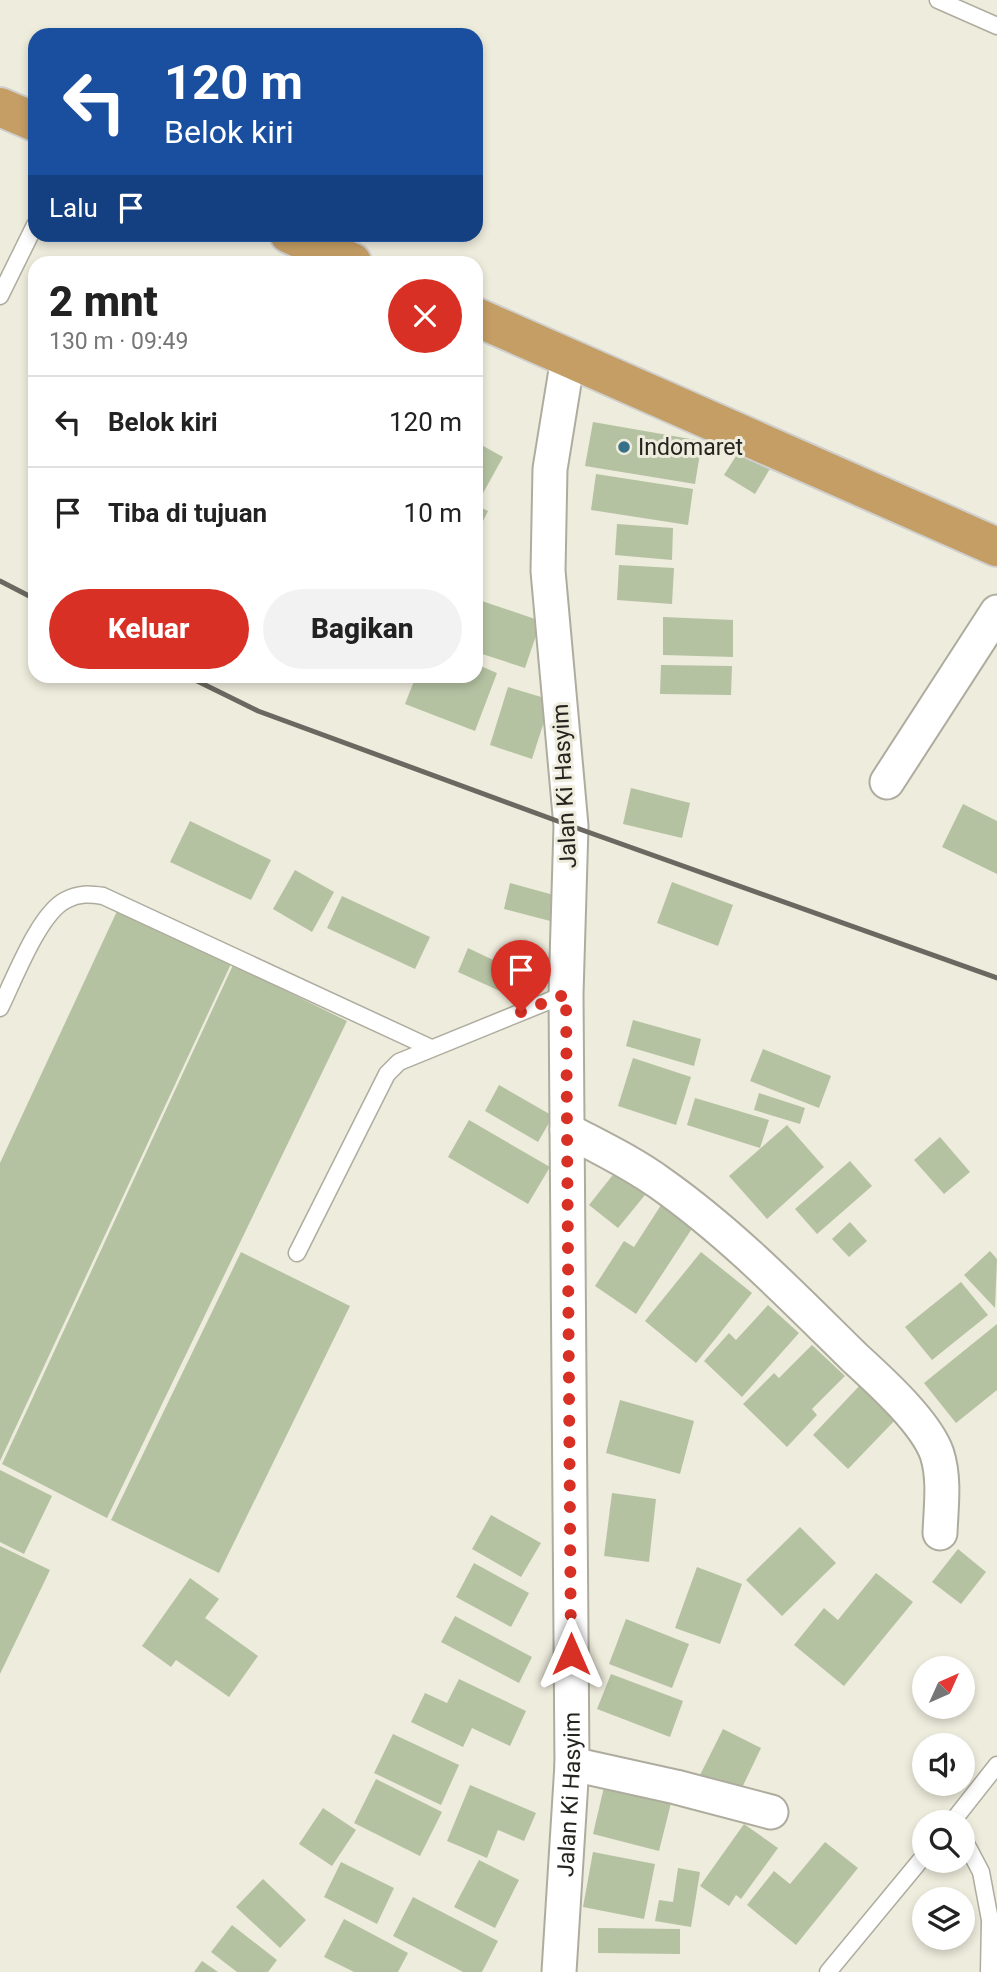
<!DOCTYPE html>
<html lang="id">
<meta charset="utf-8">
<style>
body{margin:0;font-family:Roboto,sans-serif;background:#f2f2f2;color:#222;height:100vh;display:flex;flex-direction:column;font-size:26px;white-space:nowrap}
*{box-sizing:border-box;margin:0}
p{font-size:23px;color:#767676}
.icon{flex:none;width:38px;height:38px;fill:none;stroke:currentColor;stroke-width:2;stroke-linecap:round;stroke-linejoin:round}
.map{position:relative;flex:1;overflow:hidden}
.drawer{position:absolute;left:28px;top:256px;width:455px;height:427px;display:flex;flex-direction:column;background:#fff;border-radius:21px;box-shadow:0 4px 10px #0003}
.drawer>*{flex:none}
.guide{position:absolute;left:28px;top:28px;width:455px;height:214px;border-radius:21px;box-shadow:0 4px 10px #0003;background:#1a4fa0;color:#fff;overflow:hidden}
.needle{width:46px;rotate:45deg}
.tools{position:absolute;left:912px;top:1656px;display:grid;gap:14px}
.tools a{display:grid;place-items:center;width:63px;height:63px;border-radius:50%;background:#fff;box-shadow:0 4px 10px #0003;font-size:35px}
.pin{position:absolute;display:grid;place-items:center;width:60px;height:60px;color:#fff;margin:-72px -30px;border-radius:50% 50% 50% 0;rotate:-45deg;box-shadow:0 0 7px #0007}
.pin .icon{rotate:45deg}
.me{position:absolute;width:77px;margin:-38px;rotate:0deg;stroke-linejoin:round;filter:drop-shadow(0 0 5px #0008)}
.turn{display:flex;align-items:center;gap:24px;height:147px;padding:0 21px;font-size:32px}
.turn .icon{width:91px;height:91px;stroke-width:2.5}
.turn b{display:block;font-size:49px;line-height:60px}
.then{display:flex;align-items:center;height:66px;padding:0 21px;background:#0003;gap:14px;font-size:26px}
.round{display:grid;place-items:center;flex:none;width:74px;height:74px;border-radius:37px;background:#f2f2f2}
.overview{display:flex;align-items:center;justify-content:space-between;height:119px;padding:0 21px}
h1{font-size:42px;font-weight:800;line-height:52px}
.cta{display:flex;gap:14px;margin-top:auto;padding:14px 21px}
.cta a{flex:1;height:80px;border-radius:42px;background:#d93025;color:#fff;font-size:28px;font-weight:800;line-height:80px;text-align:center}
.cta a+a{background:#f2f2f2;color:#222}
ul{padding:0;list-style:none}
li{display:flex;align-items:center;gap:21px;height:91px;padding:0 21px;border-top:2px solid #e0e0e0}
li div{flex:1}
li b{display:block;font-size:26px}
li em{font-style:normal}
.map>svg:first-child{display:block}
</style>
<div class="map">
<svg width="997" height="1972" viewBox="0 0 997 1972">
<rect width="100%" height="100%" fill="#eeecdc"/>
<g fill="#b5c2a2">
<path d="M593 422 702 441 695 484 585 466Z"/>
<path d="M476 442 503 457 482 495 476 492Z"/>
<path d="M741 448 771 467 755 494 724 475Z"/>
<path d="M596 474 693 489 688 525 591 510Z"/>
<path d="M476 505 488 511 476 535Z"/>
<path d="M617 524 673 528 672 560 615 555Z"/>
<path d="M619 565 674 568 672 604 617 600Z"/>
<path d="M476 599 541 621 525 668 476 652Z"/>
<path d="M663 617 733 620V657L663 655Z"/>
<path d="M476 664 497 673 475 731 405 704 416 676H476Z"/>
<path d="M661 665 732 666 731 695 660 694Z"/>
<path d="M508 687 551 700 532 759 490 745Z"/>
<path d="M631 788 690 803 682 838 623 824Z"/>
<path d="M963 804 997 821V874L942 847Z"/>
<path d="M190 821 271 860 251 900 170 862Z"/>
<path d="M295 870 334 892 312 932 273 909Z"/>
<path d="M672 882 733 905 718 946 657 923Z"/>
<path d="M510 883 561 897 554 922 504 909Z"/>
<path d="M342 896 430 937 415 969 327 928Z"/>
<path d="M118 909 231 964 0 1461V1163Z"/>
<path d="M468 948 512 969 502 992 458 972Z"/>
<path d="M233 965 347 1021 107 1518 2 1464Z"/>
<path d="M633 1020 701 1039 694 1066 626 1046Z"/>
<path d="M763 1049 831 1076 819 1108 750 1081Z"/>
<path d="M633 1058 691 1077 676 1125 618 1106Z"/>
<path d="M499 1085 553 1116 538 1142 485 1111Z"/>
<path d="M759 1093 805 1108 800 1124 754 1110Z"/>
<path d="M695 1098 769 1120 760 1148 687 1125Z"/>
<path d="M469 1120 550 1167 528 1204 448 1157Z"/>
<path d="M787 1125 824 1167 767 1219 729 1176Z"/>
<path d="M940 1137 970 1172 944 1194 914 1160Z"/>
<path d="M850 1161 872 1186 817 1234 795 1209Z"/>
<path d="M616 1171 645 1195 618 1228 589 1205Z"/>
<path d="M663 1202 695 1224 636 1314 595 1286 624 1241 634 1247Z"/>
<path d="M850 1222 867 1241 849 1257 832 1239Z"/>
<path d="M990 1251 997 1259 995 1308 964 1275Z"/>
<path d="M241 1252 350 1306 219 1573 111 1520Z"/>
<path d="M701 1252 752 1293 696 1363 645 1321Z"/>
<path d="M961 1282 988 1315 932 1360 905 1327Z"/>
<path d="M768 1305 799 1333 742 1397 704 1361 729 1333 736 1340Z"/>
<path d="M997 1324V1390L956 1423 924 1383Z"/>
<path d="M812 1345 845 1376 812 1409 817 1415 787 1447 743 1404 774 1373 779 1378Z"/>
<path d="M863 1382 899 1416 848 1469 813 1435Z"/>
<path d="M620 1400 694 1421 680 1474 606 1453Z"/>
<path d="M0 1470 52 1496 24 1554 0 1542Z"/>
<path d="M612 1493 656 1499 649 1562 604 1556Z"/>
<path d="M491 1515 541 1543 521 1577 472 1549Z"/>
<path d="M800 1527 836 1563 782 1616 746 1580Z"/>
<path d="M0 1546 50 1570 0 1674Z"/>
<path d="M958 1549 986 1572 961 1604 932 1582Z"/>
<path d="M474 1563 529 1593 511 1627 456 1597Z"/>
<path d="M697 1567 742 1584 720 1644 675 1628Z"/>
<path d="M876 1573 913 1602 844 1686 794 1645 824 1608 838 1620Z"/>
<path d="M190 1578 219 1599 205 1618 258 1656 229 1697 176 1660 171 1667 142 1646Z"/>
<path d="M455 1616 532 1657 519 1683 441 1642Z"/>
<path d="M626 1619 689 1644 672 1688 609 1664Z"/>
<path d="M611 1674 683 1701 670 1737 597 1709Z"/>
<path d="M459 1679 526 1711 510 1746 472 1728 463 1747 411 1722 425 1693 447 1703Z"/>
<path d="M723 1729 761 1748 739 1794 700 1775Z"/>
<path d="M393 1734 459 1765 441 1805 374 1773Z"/>
<path d="M376 1779 442 1812 420 1856 354 1823Z"/>
<path d="M470 1785 536 1813 524 1841 498 1830 487 1858 447 1841Z"/>
<path d="M604 1787 671 1803 659 1851 593 1834Z"/>
<path d="M323 1808 356 1830 332 1866 299 1844Z"/>
<path d="M744 1824 778 1848 741 1899 736 1895 729 1906 700 1886Z"/>
<path d="M825 1842 858 1868 796 1945 747 1905 774 1871 790 1884Z"/>
<path d="M593 1852 655 1864 644 1919 583 1907Z"/>
<path d="M479 1860 519 1880 495 1928 454 1907Z"/>
<path d="M341 1862 394 1888 377 1924 324 1897Z"/>
<path d="M678 1868 700 1872 691 1927 655 1921 659 1900 673 1902Z"/>
<path d="M263 1879 306 1920 280 1948 236 1907Z"/>
<path d="M413 1897 498 1941 482 1972H463L393 1936Z"/>
<path d="M344 1919 408 1953 398 1972H354L324 1957Z"/>
<path d="M232 1925 277 1960 268 1972H237L211 1952Z"/>
<path d="M598 1928 680 1929V1954L598 1953Z"/>
<path d="M202 1961 218 1972H194Z"/>
</g>
<g fill="none" stroke-linecap="round" stroke-linejoin="round">
<g stroke="#aeac9e" stroke-width="19">
<g id="service">
<path d="M938 0 997 26"/>
<path d="M0 296 35 225"/>
<path d="M0 1008C14 980 39 913 66 900 79 893 90 894 103 896L431 1048"/>
<path d="M297 1253 387 1074 399 1062 566 994"/>
<path d="M952 1822 997 1765"/>
<path d="M962 1836 981 1872 990 1920 989 1972"/>
<path d="M828 1972 924 1856"/>
</g>
</g>
<g stroke="#aeac9e" stroke-width="37">
<g id="minor">
<path d="M887 782 997 612"/>
<path d="M567 1130C599 1147 631 1162 660 1183 731 1233 792 1296 854 1357 879 1380 926 1422 937 1454 945 1479 941 1507 940 1533"/>
<path d="M572 1764 676 1787 771 1812"/>
<path id="s1" d="M559 1972 572 1764 566 994 571 826 548 571 550 469 568 358"/>
</g>
</g>
<g stroke="#cfcfce" stroke-width="42">
<g id="trunk">
<path d="M0 107 35 122"/>
<path d="M289 234 352 262"/>
<path d="M476 317 997 547"/>
</g>
</g>
<use href="#service" stroke="#fff" stroke-width="16"/>
<use href="#minor" stroke="#fff" stroke-width="33"/>
<use href="#trunk" stroke="#c49e64" stroke-width="38"/>
<g stroke="#6a6860" stroke-width="5">
<path d="M0 581 35 599"/>
<path d="M187 676 258 711 571 826 997 978"/>
</g>
</g>
<g fill="none" stroke-linecap="round" stroke-linejoin="round">
<path stroke="#d93025" stroke-width="12" stroke-dasharray="0 21.6" d="M521 1012 566 994 571 1654"/>
</g>
<circle fill="#377089" stroke="#eeecdc" stroke-width="2.5" cx="624" cy="447" r="7"/>
<g text-anchor="middle" stroke-width="6" stroke-linejoin="round" paint-order="stroke">
<g font-size="23" fill="#25241f" stroke="#eeecdc" text-anchor="start">
<text x="638" y="455">Indomaret</text>
</g>
<g font-size="23" fill="#25241f" stroke="#eeecdc">
<text transform="translate(564 786) rotate(-93)" y="8">Jalan Ki Hasyim</text>
<text dy="8" stroke="none"><textPath href="#s1" startOffset="178">Jalan Ki Hasyim</textPath></text>
</g>
</g>
</svg>
<div class="tools">
<a><svg class="needle" viewBox="-14 -14 28 28"><path d="M0-13l5 13h-10z" fill="#e53935"/><path d="M0 13l5-13h-10z" fill="#767676"/></svg></a>
<a><svg class="icon" aria-label="sound" viewBox="0 0 24 24"><path d="M4 9h4l5-4v14l-5-4H4zM17 9q2 3 0 6"/></svg></a>
<a><svg class="icon" aria-label="search" viewBox="0 0 24 24"><circle cx="10" cy="10" r="6"/><path d="M15 15l6 6"/></svg></a>
<a><svg class="icon" aria-label="layers" viewBox="0 0 24 24"><path d="M12 4l9 5-9 5-9-5zM3 14l9 5 9-5"/></svg></a>
</div>
<div class="pin" style="left:521px;top:1012px;background:#d93025"><svg class="icon" aria-label="arrive" viewBox="0 0 24 24"><path d="M6 21V4h12l-3 4 3 4H6"/></svg></div>
<svg class="me" style="left:571px;top:1654px" viewBox="-20 -20 40 40"><path d="M0-17L14 15 0 8-14 15z" fill="#d93025" stroke="#fff" stroke-width="4"/></svg>
<div class="guide">
<div class="turn"><svg class="icon" aria-label="left" viewBox="0 0 24 24"><path d="M17 20v-9H6M10 6l-5 5 5 5"/></svg><div><b>120 m</b>Belok kiri</div></div>
<div class="then">Lalu<svg class="icon" aria-label="arrive" viewBox="0 0 24 24"><path d="M6 21V4h12l-3 4 3 4H6"/></svg></div>
</div>
<section class="drawer">
<div class="overview"><div><h1>2 mnt</h1><p>130 m · 09:49</p></div><a class="round" style="background:#d93025;color:#fff"><svg class="icon" aria-label="close" viewBox="0 0 24 24"><path d="M6 6l12 12M18 6L6 18"/></svg></a></div>
<ul>
<li><svg class="icon" aria-label="left" viewBox="0 0 24 24"><path d="M17 20v-9H6M10 6l-5 5 5 5"/></svg><div><b>Belok kiri</b></div><em>120 m</em></li>
<li><svg class="icon" aria-label="arrive" viewBox="0 0 24 24"><path d="M6 21V4h12l-3 4 3 4H6"/></svg><div><b>Tiba di tujuan</b></div><em>10 m</em></li>
</ul>
<div class="cta"><a>Keluar</a><a>Bagikan</a></div>
</section>
</div>
